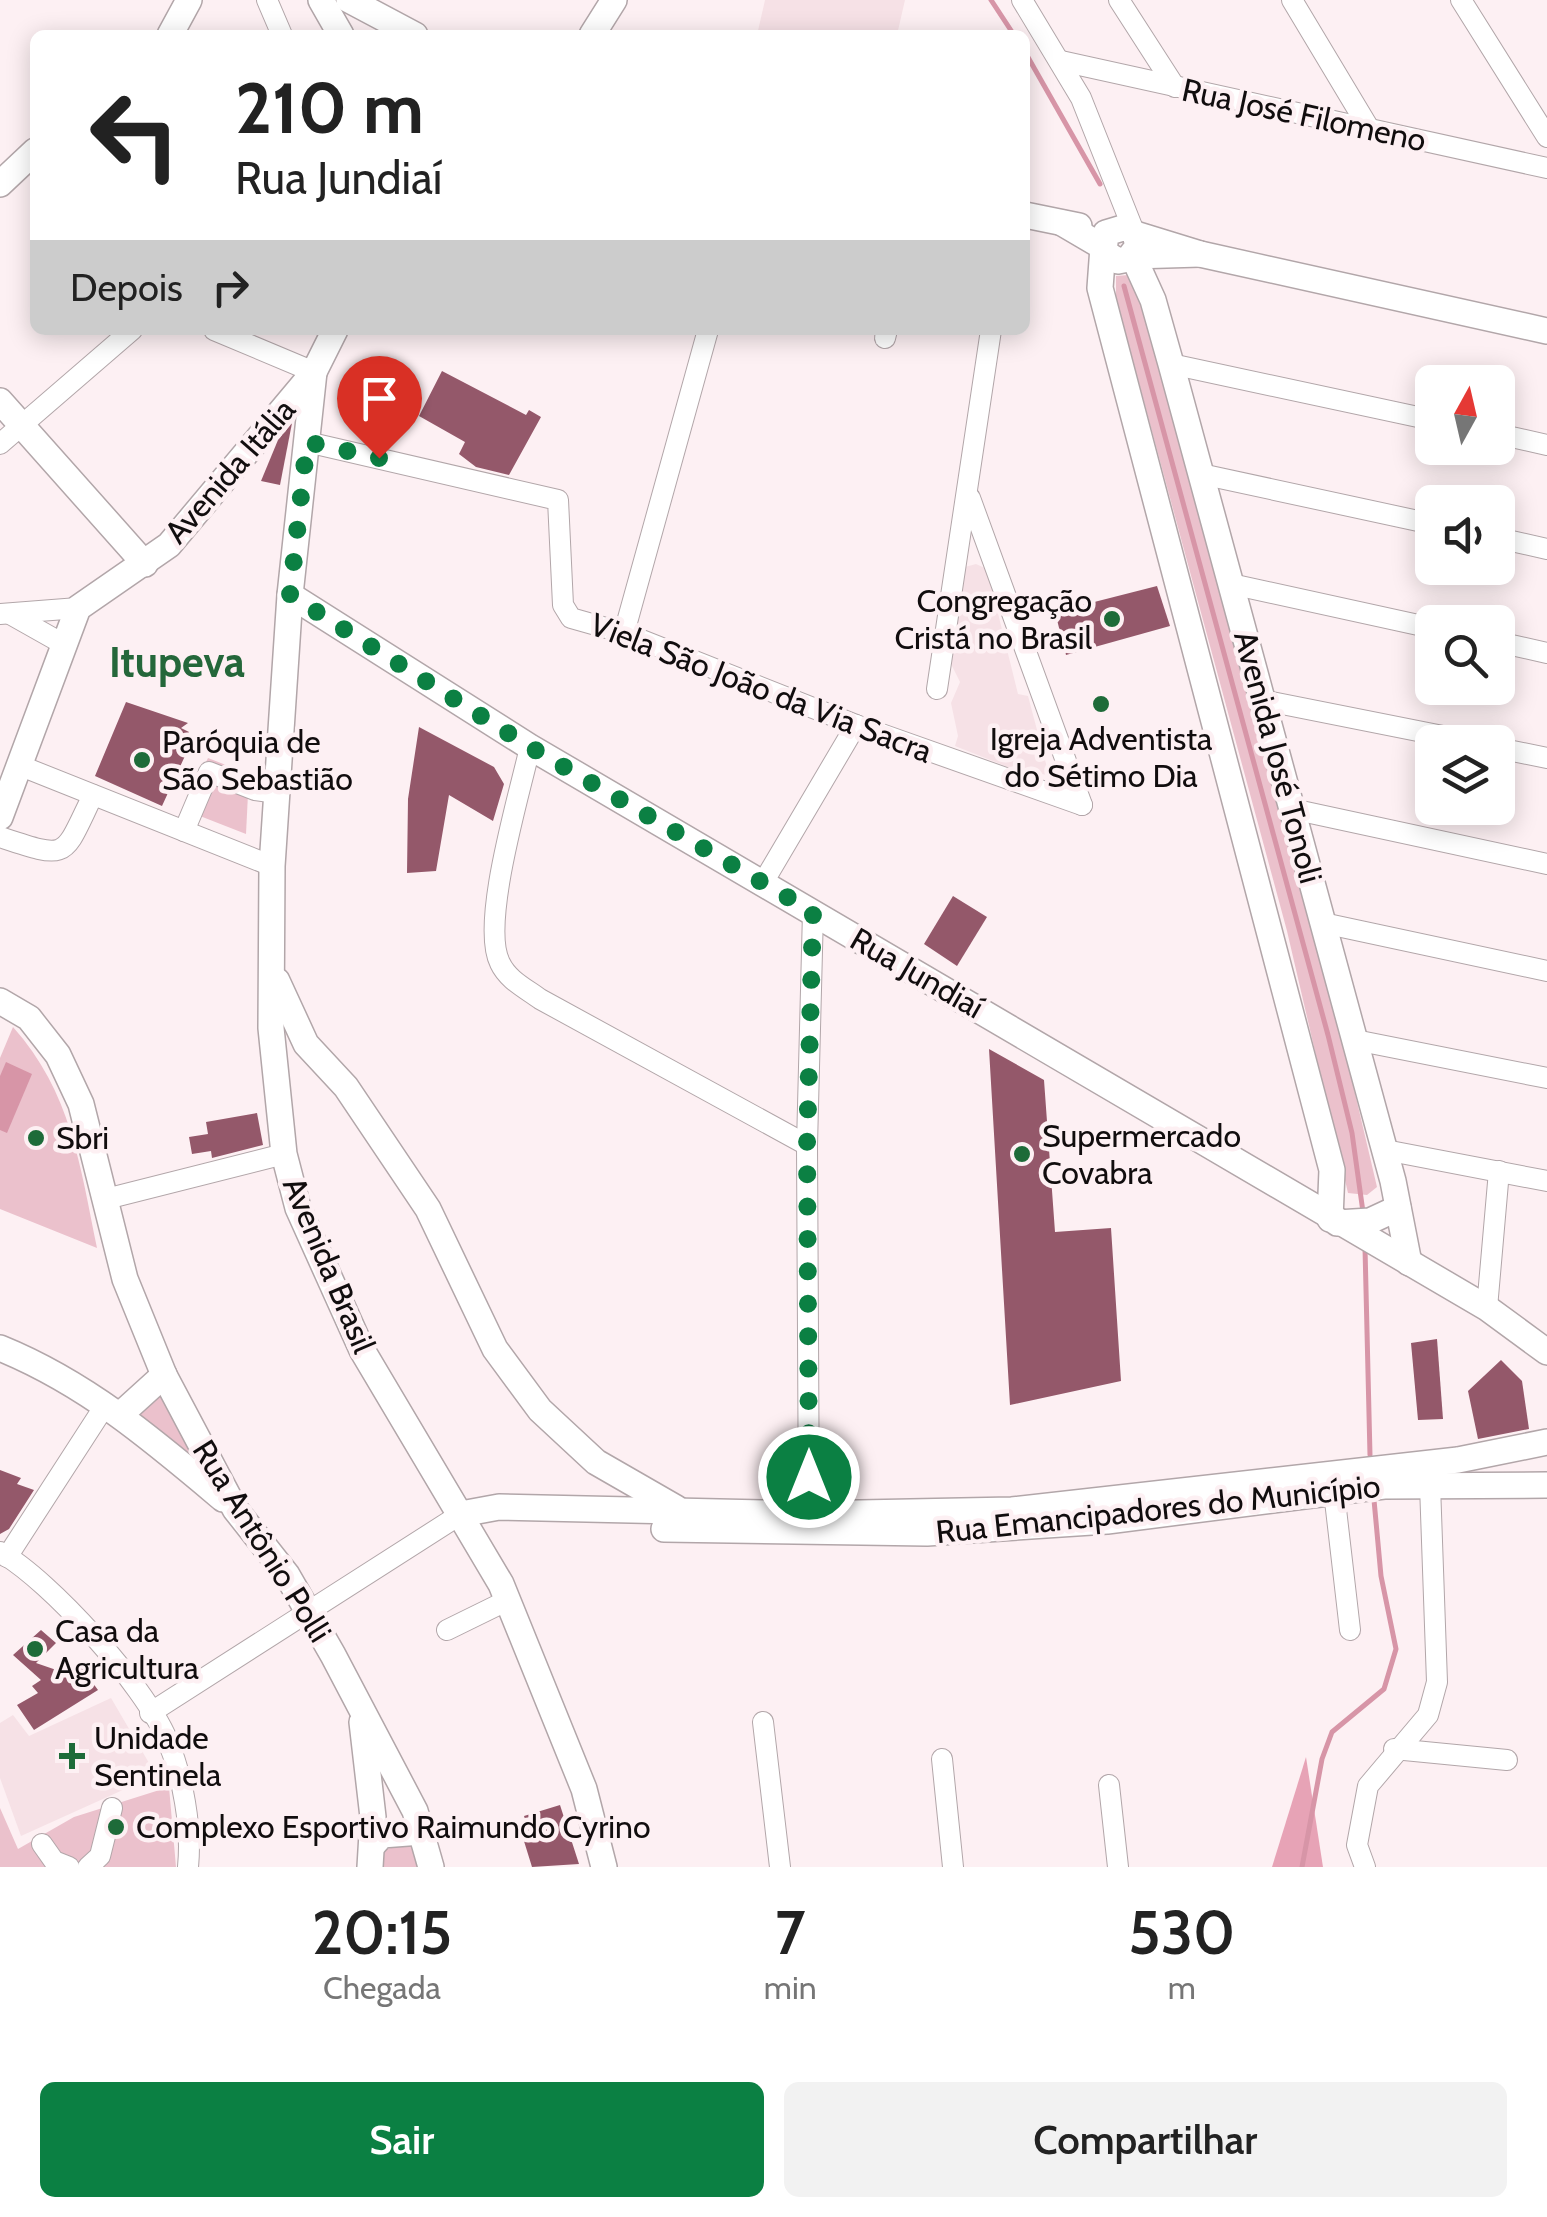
<!DOCTYPE html>
<html lang="pt">
<meta charset="utf-8">
<style>
body{margin:0;font-family:Cabin,sans-serif;background:#f2f2f2;color:#222;height:100vh;display:flex;flex-direction:column;font-size:38px;white-space:nowrap}
*{box-sizing:border-box;margin:0}
p{font-size:32px;color:#767676}
.icon{flex:none;width:55px;height:55px;fill:none;stroke:currentColor;stroke-width:2;stroke-linecap:round;stroke-linejoin:round}
.map{position:relative;height:1867px;overflow:hidden}
.sheet{display:flex;flex-direction:column;background:#fff;flex:1}
.sheet>*{flex:none}
.guide{position:absolute;left:30px;top:30px;width:1000px;height:305px;border-radius:15px;box-shadow:0 5px 25px #0003;background:#fff;color:#222;overflow:hidden}
.needle{width:65px;rotate:8deg}
.buttons{position:absolute;left:1415px;top:365px;display:grid;gap:20px}
.buttons a{display:grid;place-items:center;width:100px;height:100px;border-radius:15px;background:#fff;box-shadow:0 5px 25px #0003;font-size:50px}
.pin{position:absolute;display:grid;place-items:center;width:85px;height:85px;color:#fff;margin:-102px -42px;border-radius:50% 50% 50% 0;rotate:-45deg;box-shadow:0 0 10px #0007}
.pin .icon{rotate:45deg}
.me{position:absolute;width:110px;margin:-55px;rotate:0deg;stroke-linejoin:round;filter:drop-shadow(0 0 8px #0008)}
.turn{display:flex;align-items:center;gap:35px;height:210px;padding:0 40px;font-size:45px}
.turn .icon{width:130px;height:130px;stroke-width:2.5}
.turn b{display:block;font-size:70px;line-height:85px}
.then{display:flex;align-items:center;height:95px;padding:0 40px;background:#0003;gap:20px;font-size:38px}
.eta{display:flex;justify-content:space-evenly;align-items:center;height:170px;text-align:center}
.eta b{font-size:60px;font-weight:600;line-height:70px}
.action{display:flex;gap:20px;margin-top:auto;padding:20px 40px}
.action a{flex:1;height:115px;border-radius:15px;background:#0b8043;color:#fff;font-size:40px;font-weight:600;line-height:115px;text-align:center}
.action a+a{background:#f2f2f2;color:#222}
.map>svg:first-child{display:block}
</style>
<div class="map">
<svg width="1547" height="1867" viewBox="0 0 1547 1867">
<rect width="100%" height="100%" fill="#fdf0f3"/>
<g fill="#f6e1e6">
<path d="M765 0H905L897 35H757Z"/>
<path d="M976 564 987 569 1018 694 1028 696 1049 775 1018 771 955 746 958 736 951 703 960 682 951 664 965 567Z"/>
<path d="M111 1698 156 1775 21 1836 0 1778V1723L13 1715 29 1736Z"/>
</g>
<g fill="#ebc1cc">
<path d="M1129 275 1145 313 1346 1055 1377 1187 1367 1195 1348 1193 1287 931 1116 298V276Z"/>
<path d="M208 758 249 774 246 834 182 809Z"/>
<path d="M13 1027C71 1092 80 1165 97 1248L0 1209V1058Z"/>
<path d="M159 1390 192 1455 133 1415Z"/>
<path d="M169 1787 176 1867H0V1808L18 1849 74 1817Z"/>
<path d="M416 1843 420 1867H381V1850Z"/>
</g>
<path fill="#e7a3b6" d="M1306 1757 1323 1867H1272Z"/>
<path fill="#d795a7" d="M6 1062 32 1074 7 1133 0 1130V1076Z"/>
<g fill="none" stroke-linecap="round" stroke-linejoin="round">
<g stroke="#d795a7" stroke-width="5">
<path d="M991 0 1014 35"/>
<path d="M1025 52 1100 184"/>
<path d="M1124 286 1328 1035 1352 1133 1363 1212"/>
<path d="M1365 1248 1370 1455"/>
<path d="M1302 1867 1322 1759 1332 1732 1384 1689 1396 1649 1381 1576 1374 1500"/>
</g>
</g>
<g fill="#94586a">
<path d="M442 371 526 415 529 410 541 417 509 475 476 467 459 454 465 442 419 416Z"/>
<path d="M292 423 280 485 261 481 278 440Z"/>
<path d="M1157 586 1170 626 1066 655 1055 612Z"/>
<path d="M126 702 188 723 181 728 189 732 183 741 190 745 162 806 95 776Z"/>
<path d="M419 727 494 767 504 784 493 821 449 795 436 871 407 873 408 799Z"/>
<path d="M953 896 987 917 957 966 924 944Z"/>
<path d="M989 1049 1044 1080 1055 1232 1111 1228 1121 1381 1010 1405Z"/>
<path d="M257 1113 263 1145 212 1158 211 1151 192 1154 189 1137 208 1134 206 1122Z"/>
<path d="M1437 1339 1443 1419 1418 1420 1411 1343Z"/>
<path d="M1501 1360 1522 1381 1529 1429 1478 1439 1468 1391Z"/>
<path d="M0 1470 21 1478 17 1484 34 1490 9 1529 0 1534Z"/>
<path d="M41 1630 56 1643 36 1663 68 1674 81 1667 98 1690 34 1730 17 1705 38 1693 32 1686 41 1680 13 1655Z"/>
<path d="M560 1805 579 1864 532 1867 519 1825 526 1822 524 1816Z"/>
</g>
<g fill="none" stroke-linecap="round" stroke-linejoin="round">
<g stroke="#b2a6a9" stroke-width="22">
<g id="minor">
<path d="M267 0 282 35"/>
<path d="M1022 0 1081 98 1135 234"/>
<path d="M1119 0 1175 87"/>
<path d="M1292 0 1370 130"/>
<path d="M1461 0 1547 137"/>
<path d="M1061 61 1547 168"/>
<path d="M214 330 314 372"/>
<path d="M885 338 887 330"/>
<path d="M1171 364 1432 420"/>
<path d="M1498 434 1547 445"/>
<path d="M307 442 558 500 563 605 571 618 624 633 856 725 1082 805"/>
<path d="M0 444 132 330"/>
<path d="M1201 474 1432 524"/>
<path d="M970 498 1082 805"/>
<path d="M1498 538 1547 549"/>
<path d="M1231 584 1432 628"/>
<path d="M0 614 78 608"/>
<path d="M10 614 65 645"/>
<path d="M624 633 708 330"/>
<path d="M1498 642 1547 653"/>
<path d="M937 689 991 330"/>
<path d="M1262 700 1473 742"/>
<path d="M530 747C520 793 480 924 500 963 508 980 525 988 540 999L807 1145"/>
<path d="M1498 748 1547 758"/>
<path d="M21 766 272 866"/>
<path d="M1292 809 1547 864"/>
<path d="M184 831 209 772 255 790 277 793"/>
<path d="M0 837C70 860 62 859 93 795"/>
<path d="M764 881 856 725"/>
<path d="M1323 923 1547 971"/>
<path d="M1355 1040 1547 1078"/>
<path d="M1385 1150 1547 1181"/>
<path d="M106 1199 284 1154"/>
<path d="M1487 1308 1499 1171"/>
<path d="M1334 1492 1350 1630"/>
<path d="M809 1525 807 1145 813 912"/>
<path d="M0 1552C51 1581 144 1685 167 1739 183 1777 192 1827 188 1867"/>
<path d="M7 1557 106 1404"/>
<path d="M447 1630 508 1600"/>
<path d="M150 1713 461 1514"/>
<path d="M763 1722 780 1867"/>
<path d="M1394 1749 1507 1760"/>
<path d="M942 1759 953 1867"/>
<path d="M1109 1785 1118 1867"/>
<path d="M42 1844 54 1861 69 1867"/>
<path d="M88 1867 100 1856 112 1808"/>
<path d="M1365 1867 1357 1845 1368 1786 1428 1715 1437 1682 1430 1485"/>
</g>
</g>
<g stroke="#b2a6a9" stroke-width="28">
<g id="major">
<path d="M321 0 341 35"/>
<path d="M349 0 415 35"/>
<path d="M170 35 189 0"/>
<path d="M592 35 614 0"/>
<path d="M0 184 35 151"/>
<path d="M1025 215 1079 226"/>
<path d="M1062 223 1103 247 1100 288 1332 1170 1330 1219"/>
<path d="M1135 234 1138 246 1128 259 1118 261 1104 252 1106 233 1126 227 1135 234 1200 254 1547 331"/>
<path d="M1200 254 1133 256 1153 300 1171 364 1393 1181 1409 1263"/>
<path d="M314 372 290 595 272 866 271 1028 284 1154 298 1208 362 1350 501 1584 584 1789 604 1867"/>
<path d="M0 401 145 564"/>
<path d="M290 595 530 747 1487 1308 1547 1352"/>
<path d="M0 817 78 608 169 545 314 372 335 330"/>
<path d="M277 981 306 1044 346 1087 428 1209 495 1349 540 1410 596 1462 676 1508"/>
<path d="M0 1001 29 1018 58 1055 81 1104 125 1279 164 1375 235 1509 287 1575 333 1655 415 1811 431 1867"/>
<path d="M1337 1223 1370 1221 1398 1208"/>
<path d="M0 1348C86 1383 153 1440 223 1499"/>
<path d="M121 1414 164 1375"/>
<path d="M461 1514 499 1507 809 1514 1012 1510 1458 1460 1547 1442"/>
<path d="M664 1529 927 1533 1107 1521 1384 1486 1547 1485"/>
<path d="M362 1722 373 1817 370 1867"/>
<path d="M373 1845 382 1835 421 1832"/>
</g>
</g>
<use href="#minor" stroke="#fff" stroke-width="20"/>
<use href="#major" stroke="#fff" stroke-width="25"/>
</g>
<g fill="none" stroke-linecap="round" stroke-linejoin="round">
<path stroke="#0b8043" stroke-width="18" stroke-dasharray="0 32.4" d="M379 458 307 442 290 595 530 747 813 912 807 1145 809 1477"/>
</g>
<g fill="#1e6b39" stroke="#fdf0f3" stroke-width="4">
<circle cx="1112" cy="619" r="10"/>
<circle cx="1101" cy="704" r="10"/>
<circle cx="142" cy="760" r="10"/>
<circle cx="36" cy="1138" r="10"/>
<circle cx="1022" cy="1154" r="10"/>
<circle cx="35" cy="1649" r="10"/>
<path d="M67 1741h10v10h10v10h-10v10h-10v-10h-10v-10h10z"/>
<circle cx="116" cy="1827" r="10"/>
</g>
<g text-anchor="middle" stroke-width="9" stroke-linejoin="round" paint-order="stroke">
<g font-size="32" fill="#110d0e" stroke="#fdf0f3">
<text transform="translate(1304 115) rotate(12)" y="11">Rua José Filomeno</text>
<text transform="translate(230 471) rotate(-49)" y="11">Avenida Itália</text>
<text transform="translate(761 688) rotate(21)" y="11">Viela São João da Via Sacra</text>
<text transform="translate(1278 757) rotate(75)" y="11">Avenida José Tonoli</text>
<text transform="translate(917 973) rotate(30)" y="11">Rua Jundiaí</text>
<text transform="translate(329 1265) rotate(67)" y="11">Avenida Brasil</text>
<text transform="translate(1158 1509) rotate(-6)" y="11">Rua Emancipadores do Município</text>
<text transform="translate(262 1541) rotate(58)" y="11">Rua Antônio Polli</text>
</g>
<g font-size="32" fill="#110d0e" stroke="#fdf0f3" text-anchor="start">
<text x="1092" y="612" text-anchor="end">Congregação<tspan x="1092" dy="37">Cristá no Brasil</tspan></text>
<text x="1101" y="750" text-anchor="middle">Igreja Adventista<tspan x="1101" dy="37">do Sétimo Dia</tspan></text>
<text x="162" y="753">Paróquia de<tspan x="162" dy="37">São Sebastião</tspan></text>
<text x="1042" y="1147">Supermercado<tspan x="1042" dy="37">Covabra</tspan></text>
<text x="56" y="1149">Sbri</text>
<text x="55" y="1642">Casa da<tspan x="55" dy="37">Agricultura</tspan></text>
<text x="94" y="1749">Unidade<tspan x="94" dy="37">Sentinela</tspan></text>
<text x="136" y="1838">Complexo Esportivo Raimundo Cyrino</text>
</g>
<g font-size="42" font-weight="bold" fill="#24673a" stroke="#fdf0f3">
<text x="177" y="677">Itupeva</text>
</g>
</g>
</svg>
<div class="buttons">
<a><svg class="needle" viewBox="-14 -14 28 28"><path d="M0-13l5 13h-10z" fill="#e53935"/><path d="M0 13l5-13h-10z" fill="#767676"/></svg></a>
<a><svg class="icon" aria-label="sound" viewBox="0 0 24 24"><path d="M4 9h4l5-4v14l-5-4H4zM17 9q2 3 0 6"/></svg></a>
<a><svg class="icon" aria-label="search" viewBox="0 0 24 24"><circle cx="10" cy="10" r="6"/><path d="M15 15l6 6"/></svg></a>
<a><svg class="icon" aria-label="layers" viewBox="0 0 24 24"><path d="M12 4l9 5-9 5-9-5zM3 14l9 5 9-5"/></svg></a>
</div>
<div class="pin" style="left:379px;top:458px;background:#d93025"><svg class="icon" aria-label="arrive" viewBox="0 0 24 24"><path d="M6 21V4h12l-3 4 3 4H6"/></svg></div>
<svg class="me" style="left:809px;top:1477px" viewBox="-20 -20 40 40"><circle r="17" fill="#0b8043" stroke="#fff" stroke-width="3"/><path d="M0-11L8 9 0 5-8 9z" fill="#fff"/></svg>
<div class="guide">
<div class="turn"><svg class="icon" aria-label="left" viewBox="0 0 24 24"><path d="M17 20v-9H6M10 6l-5 5 5 5"/></svg><div><b>210 m</b>Rua Jundiaí</div></div>
<div class="then">Depois<svg class="icon" aria-label="right" viewBox="0 0 24 24"><path d="M7 20v-9h11M14 6l5 5-5 5"/></svg></div>
</div>
</div>
<section class="sheet">
<div class="eta">
<div><b>20:15</b><p>Chegada</p></div>
<div><b>7</b><p>min</p></div>
<div><b>530</b><p>m</p></div>
</div>
<div class="action"><a>Sair</a><a>Compartilhar</a></div>
</section>
